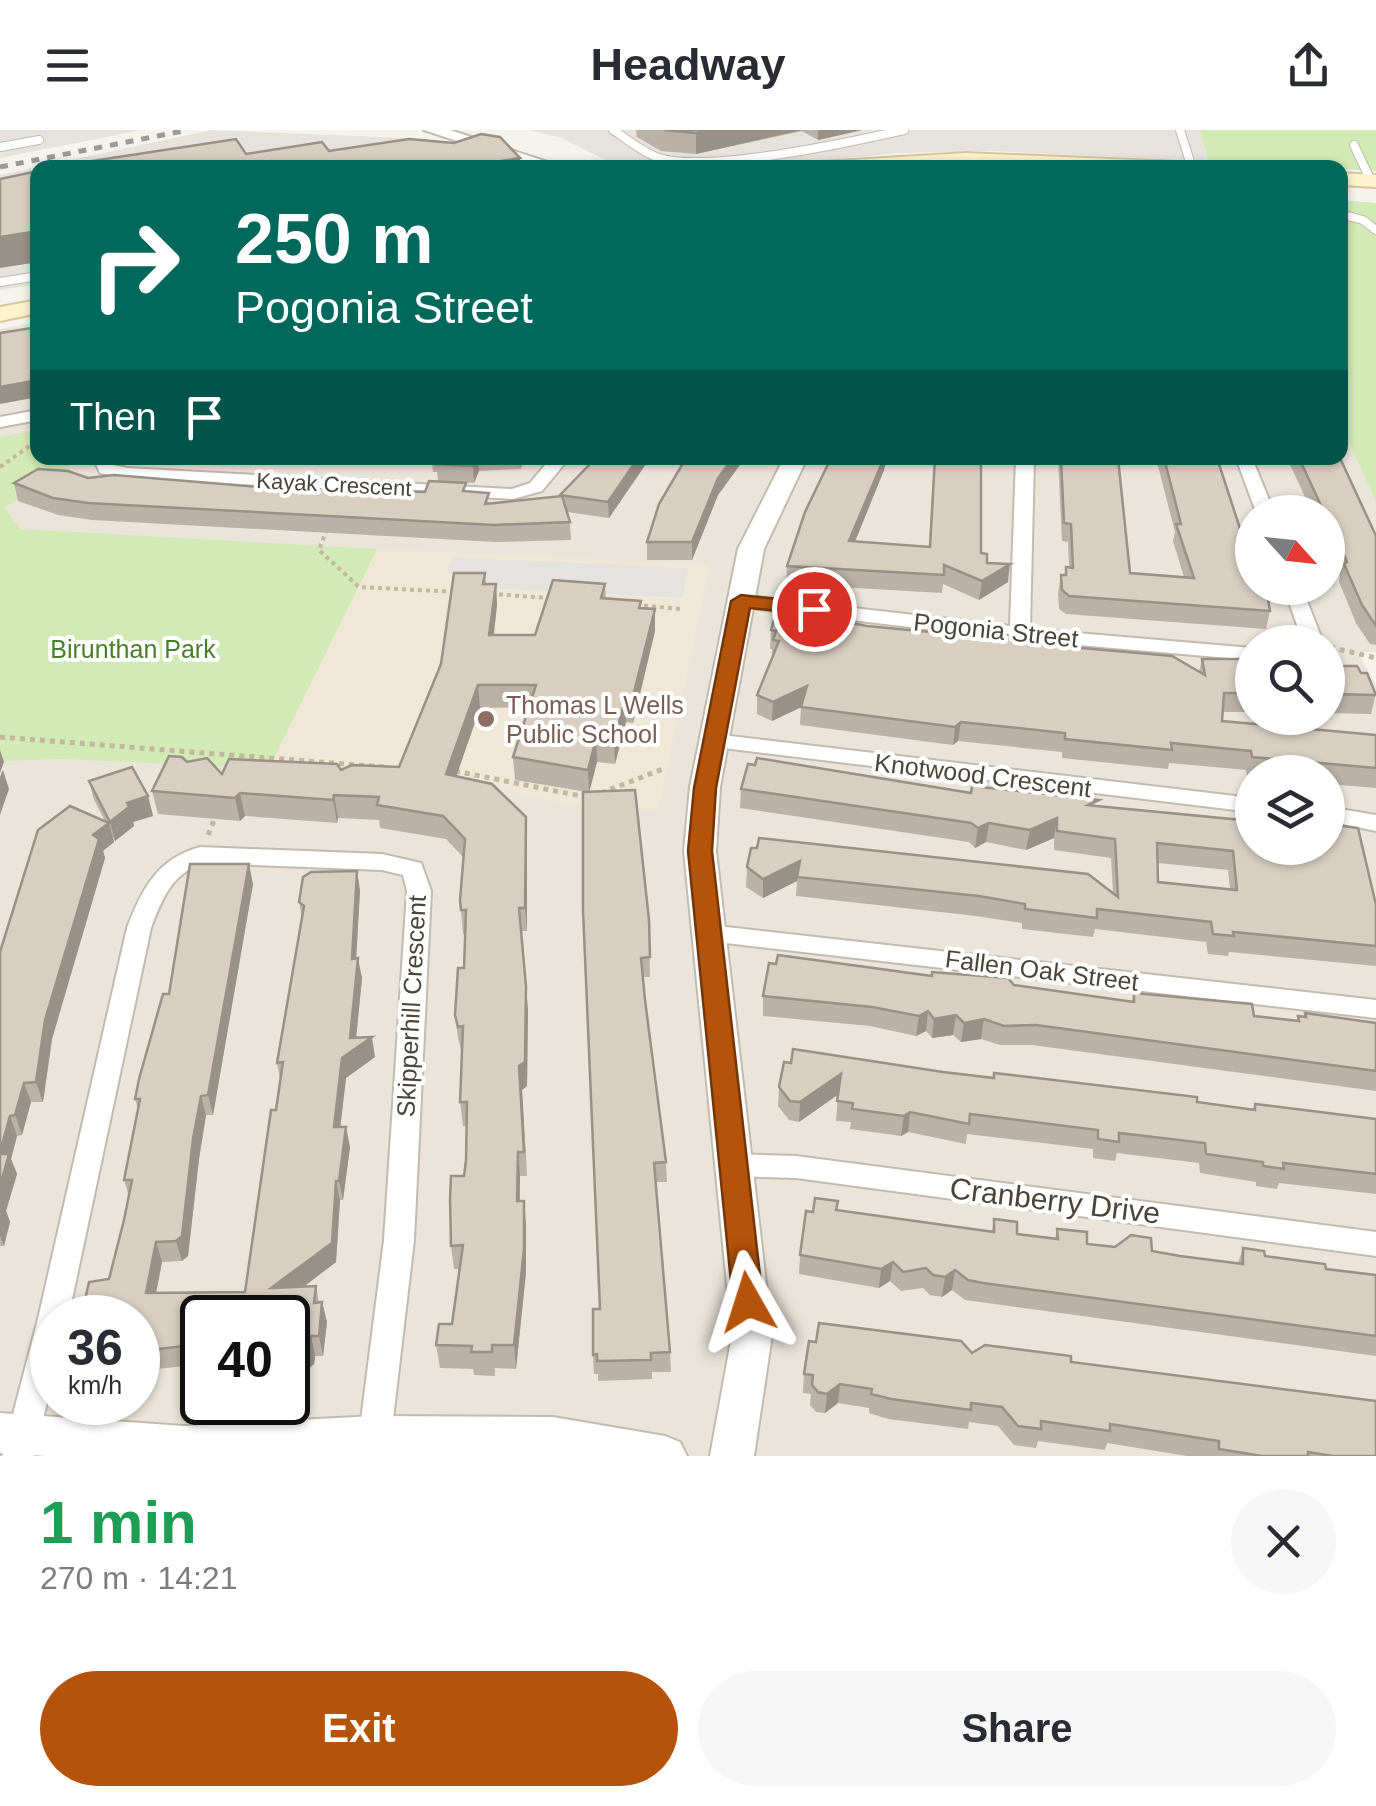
<!DOCTYPE html>
<meta charset="utf-8">
<style>
body{margin:0;font-family:Arial,sans-serif;background:#f7f7f7;color:#2b2b33;height:100vh;display:flex;flex-direction:column;font-size:38px;white-space:nowrap}
*{box-sizing:border-box;margin:0}
p{font-size:32px;color:#7c7c81}
.icon{flex:none;width:55px;height:55px;fill:none;stroke:currentColor;stroke-width:2;stroke-linecap:round;stroke-linejoin:round}
.map{position:relative;height:1326px;overflow:hidden}
.drawer{display:flex;flex-direction:column;background:#fff;flex:1}
.drawer>*{flex:none}
.guide{position:absolute;left:30px;top:30px;width:1318px;height:305px;border-radius:20px;box-shadow:0 2px 8px #0004;background:#00695c;color:#fff;overflow:hidden}
.needle{width:65px;rotate:117deg}
.tools{position:absolute;left:1235px;top:365px;display:grid;gap:20px}
.tools a{display:grid;place-items:center;width:110px;height:110px;border-radius:50%;background:#fff;box-shadow:0 2px 8px #0004;font-size:50px}
.speed{position:absolute;left:30px;top:1165px;display:flex;gap:20px;font-size:50px;font-weight:700;text-align:center}
.speed>*{display:grid;place-content:center;width:130px;height:130px;border-radius:50%;background:#fff;box-shadow:0 2px 8px #0004;line-height:1}
.speed small{font-size:25px;font-weight:400}
.speed .limit{border:5px solid #111;border-radius:15px;background:#fff;color:#111}
.pin{position:absolute;display:grid;place-items:center;width:85px;height:85px;color:#fff;margin:-42px;border:5px solid #fff;border-radius:50%;box-shadow:0 2px 10px #0007}
.me{position:absolute;width:110px;margin:-55px;rotate:354deg;stroke-linejoin:round;filter:drop-shadow(0 0 8px #0008)}
.turn{display:flex;align-items:center;gap:35px;height:210px;padding:0 40px;font-size:45px}
.turn .icon{width:130px;height:130px;stroke-width:2.5}
.turn b{display:block;font-size:70px;line-height:85px}
.then{display:flex;align-items:center;height:95px;padding:0 40px;background:#0003;gap:20px;font-size:38px}
.round{display:grid;place-items:center;flex:none;width:105px;height:105px;border-radius:52px;background:#f7f7f7}
.summary{display:flex;align-items:center;justify-content:space-between;height:170px;padding:0 40px}
h1{font-size:60px;font-weight:800;line-height:75px;color:#1e9e55}
.button{display:flex;gap:20px;margin-top:auto;padding:20px 40px}
.button a{flex:1;height:115px;border-radius:60px;background:#b45309;color:#fff;font-size:40px;font-weight:800;line-height:115px;text-align:center}
.button a+a{background:#f7f7f7;color:#2b2b33}
header{display:flex;justify-content:space-between;align-items:center;height:130px;padding:0 40px;background:#fff;font-size:45px;font-weight:800}
.map>svg:first-child{display:block}
</style>
<header><svg class="icon" aria-label="menu" viewBox="0 0 24 24"><path d="M4 6h16M4 12h16M4 18h16"/></svg>Headway<svg class="icon" aria-label="share" viewBox="0 0 24 24"><path d="M12 15V3M7 8l5-5 5 5M5 13v7h14v-7"/></svg></header>
<div class="map">
<svg width="1376" height="1326" viewBox="0 0 1376 1326">
<rect width="100%" height="100%" fill="#f6f3ec"/>
<path fill="#eae5da" fill-rule="evenodd" d="M37 192 38 328H1340V293L1376 372V522H1358L1376 556V1326H0V199ZM1252 382H1328V458H1252ZM1252 512H1328V588H1252ZM1252 642H1328V718H1252ZM52 1188H138V1272H52ZM202 1188H288V1272H202Z"/>
<g fill="#e6e2dd">
<path d="M0 0H142L0 28Z"/>
<path d="M212 0 403 8 446 14 529 37 38 38 37 154 0 160V45Z"/>
<path d="M528 0H1200L1208 31 988 21 896 23 751 38H622L559 7Z"/>
</g>
<path fill="#efe8d6" d="M377 419 710 435 658 680 559 673 447 646 272 632Z"/>
<g fill="#d2eab5">
<path d="M1200 0H1376V41L1208 31Z"/>
<path d="M1340 70 1376 73V372L1340 293Z"/>
<path d="M37 300 38 328H67L70 342 4 377 21 399 377 419 272 632 245 637 62 629 0 631V307Z"/>
</g>
<path fill="#e5e3e0" d="M453 427 688 438 683 468 468 457 472 445 447 443Z"/>
<g fill="none" stroke-linecap="round" stroke-linejoin="round">
<g stroke="#c2bbae" stroke-width="10">
<g id="service">
<path d="M613 0C627 9 643 23 659 28 708 43 851 12 904 0"/>
<path d="M1180 0 1192 38"/>
<path d="M1354 15 1371 51"/>
<path d="M0 17 39 10"/>
<path d="M1340 84 1363 90 1376 100"/>
<path d="M0 152 38 146"/>
</g>
</g>
<g stroke="#c2bbae" stroke-width="4">
<g id="minor">
<path d="M38 280V290L0 297V287Z"/>
<path d="M93 328H110L113 335 127 338 512 359 530 353 551 328H569L542 361 513 369 127 348 100 343Z"/>
<path d="M1016 328H1034L1030 499 1252 518V530L1020 510 741 477 731 471 741 465 1010 496Z"/>
<path d="M1236 328H1252L1274 382H1256Z"/>
<path d="M1284 458H1302L1323 512H1303Z"/>
<path d="M714 604 1252 668V682L706 616 703 611Z"/>
<path d="M1328 677 1376 685V701L1328 691Z"/>
<path d="M200 717 382 724 421 733 431 761 414 1110 391 1306 386 1316 375 1321 364 1316 359 1306 384 1110 407 761 403 745 382 740 202 733C171 745 162 769 151 798L68 1188H52V1252L34 1326H2L38 1189 127 798C142 759 157 729 200 717Z"/>
<path d="M709 795 1376 870V888L700 810 697 804 700 798Z"/>
<path d="M733 1024 796 1026 1376 1102V1126L796 1048 733 1046 723 1043 719 1035 723 1027Z"/>
</g>
</g>
<g stroke="#c2bbae" stroke-width="4">
<g id="tertiary">
<path d="M424 0H450L566 38H538Z"/>
<path d="M784 328H807L764 419 720 657 716 721 772 1205 754 1326H710L732 1205 684 721 690 657 738 419Z"/>
<path d="M0 1283 184 1296 375 1286 553 1287 665 1306 680 1312 687 1326H46L0 1323Z"/>
</g>
</g>
<g stroke="#d6c79b" stroke-width="4">
<g id="secondary">
<path d="M966 23 1182 32 1191 38H811L820 32Z"/>
<path d="M1340 43 1376 45V57L1340 55Z"/>
<path d="M38 170V183L0 191V177Z"/>
</g>
</g>
<g stroke="#c4b79f" stroke-width="4" stroke-dasharray="4 4" stroke-linecap="butt">
<path d="M0 337 38 310"/>
<path d="M327 399 319 420 359 457 455 462"/>
<path d="M491 464 550 468"/>
<path d="M636 475 681 479"/>
</g>
<g stroke="#c4b79f" stroke-width="5" stroke-dasharray="5 5" stroke-linecap="butt">
<path d="M1330 517 1376 528"/>
<path d="M0 607 384 637"/>
<path d="M455 641 586 667"/>
<path d="M601 663 663 639"/>
<path d="M208 705 217 683"/>
</g>
<use href="#service" stroke="#fff" stroke-width="8"/>
<use href="#minor" fill="#fff" fill-rule="evenodd"/>
<use href="#tertiary" fill="#fff" fill-rule="evenodd"/>
<use href="#secondary" fill="#fff3cd" fill-rule="evenodd"/>
<path stroke="#9a9a9a" stroke-width="5" stroke-dasharray="8 8" stroke-linecap="butt" d="M0 37 188 0"/>
</g>
<g fill="#bab2a6" fill-rule="evenodd">
<path d="M636 0H862L818 10 802 1 696 24 661 21 637 7Z"/>
<path d="M280 328H525L521 339 479 341 474 353 438 351 437 342H433L432 333Z"/>
<path d="M650 328 609 388 567 382 570 392 571 410 496 412 92 390 58 385 18 371 14 353 88 348 272 358 467 361 490 373 560 366Z"/>
<path d="M686 328H745L718 365 692 430H647V412Z"/>
<path d="M831 328H887L884 340 855 411 929 417 934 328 981 423 987 433 1008 452 979 470 943 454 942 463 786 454 787 436Z"/>
<path d="M1058 328H1118L1130 443 1184 447 1173 411 1175 402 1156 328H1217L1249 426 1270 481 1266 499 1066 484 1059 479 1058 463 1061 445H1065L1066 437H1069L1068 412 1062 411Z"/>
<path d="M1287 328H1340L1376 406V515L1370 514 1356 493 1339 452 1340 446 1328 417V382H1312Z"/>
<path d="M485 443 486 454H496L497 475 494 505H535L605 454 606 468 641 478 655 501 633 593 626 592 615 634 597 632 589 662 649 790 650 847H643L645 870 666 1032 667 1052H656L670 1222 671 1242H652V1249L598 1251V1244H594L593 1225 600 1179 587 662 515 650 513 627 529 577 480 578 456 646 526 687 527 710V801H521L528 880 527 956 522 960 527 1046H520V1071L526 1094V1142L516 1239 495 1238V1246L474 1245 473 1239 440 1238 436 1215 452 1194 460 1139H454L451 1116 464 1046 467 996H463L460 972 462 920H461L458 908 455 885 464 838 465 804H463L460 770 464 728 446 709 380 698 379 690 338 688 337 693 245 686 240 691 158 684 152 661 187 632 222 644 399 637Z"/>
<path d="M867 496 1012 512 1199 542 1202 529H1252V582H1223L1222 591 1376 605V658L1328 654V642H1252V647L1247 646 1246 640 1225 638 1169 633 1168 639 1062 628V622L958 611 953 615 800 595 801 577 772 591 757 584V565L772 528V519H770L771 500Z"/>
<path d="M1328 536 1361 543 1376 563 1371 584 1328 583Z"/>
<path d="M89 651 148 666 153 686 133 692 134 696 115 711 113 707 114 712 103 721 105 728 52 909 43 972H31L22 1005 17 1006 11 1029 17 1044 6 1081 10 1092 4 1116H0V822L105 691 94 670Z"/>
<path d="M741 659 971 663 1250 691 1252 685 1376 775V836L1229 822 1228 826 1208 824 1206 812 1095 799 1093 807 1022 799V793L976 786 796 766 797 751 763 768 746 757 747 737 1113 763 1111 728 1054 720V708L1026 720 986 712 975 718 969 712 740 678ZM1158 733 1228 740 1230 759 1158 752Z"/>
<path d="M357 741 360 761 356 829 362 848 356 908 375 927 346 948 340 997 350 1017 343 1070H340L336 1132 304 1156H316L319 1172H322L327 1192 323 1226H315L314 1234 306 1241H297L288 1234V1188H202V1234L148 1240 145 1231 138 1232V1188L109 1149 129 1066 124 1050 138 979 135 969 169 864 253 754 213 985H206L199 1029 188 1126 182 1131 162 1132 156 1163 245 1162 276 980 280 949 277 933 302 787 299 772Z"/>
<path d="M932 846 1014 855 1132 871 1134 863 1254 886 1297 891 1298 886 1304 887 1305 883 1376 893V961L1032 915H1000L981 909 961 912 953 905 932 908 926 901 916 906 870 896 763 886V866Z"/>
<path d="M943 942 1253 979 1255 974 1376 989V1064L1279 1053 1277 1059 1256 1056V1052L1200 1043 1199 1033 1117 1023 1115 1031 1093 1028V1019L967 1004 966 1014 908 1002 901 1006 850 999 851 992 836 991 838 964 799 992 789 990 778 976 779 957Z"/>
<path d="M837 1080 992 1102 994 1089 1017 1104 1055 1109 1057 1099 1087 1114 1238 1133 1243 1118 1265 1126 1326 1139 1376 1145V1226L980 1172 965 1170 952 1160 942 1167 930 1165 923 1158 901 1161 890 1151 879 1158 799 1144 800 1125 813 1082Z"/>
<path d="M972 1223 1071 1232 1376 1326H1187L1107 1313 1105 1320 1038 1311 1036 1318 1014 1315 998 1296 969 1292 968 1299 888 1289 869 1283V1278L838 1273 825 1283 816 1282 810 1275 811 1264 803 1263 804 1244Z"/>
</g>
<g fill="#979187">
<path d="M711 0H802L696 24V3Z"/>
<path d="M818 0H862L818 10Z"/>
<path d="M520 28 521 38H459Z"/>
<path d="M38 101V132L0 138V107Z"/>
<path d="M38 250V267L0 274V257Z"/>
<path d="M476 328H478L479 341 474 353 473 336Z"/>
<path d="M638 328H650L609 388 608 372Z"/>
<path d="M733 328H745L718 365 692 430V412L718 348Z"/>
<path d="M884 328H887L884 340 848 429 849 411Z"/>
<path d="M1010 434 1008 452 979 470 982 451Z"/>
<path d="M496 454 497 475 491 527 489 505Z"/>
<path d="M655 479V501L633 593 632 570Z"/>
<path d="M478 555 480 578 449 667 446 644Z"/>
<path d="M807 556 806 575 772 591 773 572Z"/>
<path d="M625 570 626 592 615 634 614 611Z"/>
<path d="M961 592 958 611 953 615 955 597Z"/>
<path d="M596 609 597 632 589 663 588 640Z"/>
<path d="M0 620 4 632 0 643Z"/>
<path d="M3 640 9 659 0 685V647Z"/>
<path d="M240 663 245 686 240 691 235 668Z"/>
<path d="M334 665 338 688 337 693 333 670Z"/>
<path d="M148 666 153 686 133 692 134 696 115 711 110 692 127 673Z"/>
<path d="M526 687 527 710V801L525 778Z"/>
<path d="M1057 688 1054 708 1026 720 1030 700Z"/>
<path d="M109 693 114 712 103 721 105 728 52 909 43 972 36 952 45 890 93 705Z"/>
<path d="M989 693 986 712 975 718 978 698Z"/>
<path d="M800 731 797 751 763 768V749Z"/>
<path d="M249 734 253 754 213 985 208 965Z"/>
<path d="M357 741 360 761 355 848 352 829Z"/>
<path d="M358 828 362 848 355 919 372 907 375 927 346 948 338 1017 334 997 342 928 350 908Z"/>
<path d="M526 856 528 880 527 956 522 960 527 1046 519 936Z"/>
<path d="M928 881 926 901 916 906 919 886Z"/>
<path d="M956 885 953 905 932 908 934 889Z"/>
<path d="M984 889 981 909 961 912 964 893Z"/>
<path d="M841 944 839 964 799 992 800 972Z"/>
<path d="M24 953 31 972 22 1005 15 985Z"/>
<path d="M201 966 206 985 199 1029 188 1126 182 1131 176 1111Z"/>
<path d="M910 982 908 1002 901 1006 904 986Z"/>
<path d="M10 986 17 1006 11 1029 17 1044 6 1081 10 1092 4 1116 0 1106V1022Z"/>
<path d="M346 997 350 1017 343 1070 339 1051Z"/>
<path d="M518 1022 520 1046 519 1095 517 1071Z"/>
<path d="M336 1051 340 1070 336 1132 276 1178 271 1158Z"/>
<path d="M524 1071 526 1094V1142L516 1239 514 1215Z"/>
<path d="M156 1112 162 1132 152 1183 146 1163Z"/>
<path d="M893 1132 890 1151 879 1158 881 1139Z"/>
<path d="M955 1140 952 1160 942 1167 945 1147Z"/>
<path d="M322 1172 327 1192 323 1226 319 1206Z"/>
<path d="M311 1206 315 1226 314 1234 306 1241 301 1222Z"/>
<path d="M840 1254 838 1273 825 1283 827 1264Z"/>
</g>
<g fill="#d8cfc1" stroke="#979187" stroke-width="2.5" fill-rule="evenodd">
<path d="M664 0H711L696 3Z"/>
<path d="M481 4 500 7 520 28 459 38H81L79 33 236 9 246 24 322 12 329 21 409 9 454 13Z"/>
<path d="M38 41V101L0 107V49Z"/>
<path d="M38 197V250L0 257V203Z"/>
<path d="M439 328H476L473 336 436 334Z"/>
<path d="M596 328H638L608 372 560 365Z"/>
<path d="M686 328H733L718 348 692 412H647L659 374Z"/>
<path d="M831 328H884L849 411 930 417 935 328H981V423L987 424V433L1010 434 982 451 944 435V445L787 436 805 382Z"/>
<path d="M1061 328H1118L1130 443 1194 448 1176 394H1181L1164 328H1217L1249 426H1252V458H1266L1270 481 1069 466 1062 460 1061 445H1066V437L1073 438 1071 394 1064 393Z"/>
<path d="M1299 328H1340L1376 406V496L1362 475 1344 434 1347 432 1328 389V382H1324Z"/>
<path d="M38 339 68 341 88 348 114 345 272 358 425 362 429 351 466 353 463 361 489 363 485 374 562 366 570 392 494 395 88 373 53 368 14 353Z"/>
<path d="M454 443H485L483 454H496L489 505H535L553 450 605 454 601 468 641 471 639 478 655 479 632 570H625L614 611 596 609 588 640 513 627 536 555H478L446 644 492 654 526 687 525 778H519L526 856 525 932 519 936 524 1022H518L517 1071H524V1119L514 1215H492V1222H471L472 1216 436 1215 439 1194H452L463 1115 451 1116 450 1069 451 1046H464L466 1031 467 972H460L463 896 458 897 455 885 458 838H464L466 780H461L460 770 465 709 443 686 377 675 379 667 334 665 333 670 240 663 235 668 152 661 169 626 182 627 187 632 207 628 222 644 229 629 337 634 341 640 352 635 399 637 441 534Z"/>
<path d="M785 480 867 496 950 504 951 498 1013 506 1012 512 1172 526 1205 545 1202 529H1252V563H1224L1222 591 1376 605V638L1252 627 1251 621 1230 619 1171 613 1172 620 1065 609V603L961 592 955 597 801 577 807 556 773 572 757 565 779 511 773 510 776 501 771 500 776 483Z"/>
<path d="M1328 536H1357L1361 543H1367L1376 565 1328 564Z"/>
<path d="M757 628 971 663 972 656 1099 670 1088 675 1096 676 1252 691V718H1328V694L1358 698 1376 775V816L1233 802 1234 806 1213 804 1211 792 1097 779V788L1025 779V774L979 766 797 747 800 731 763 749 747 737 751 718H757L759 708 1088 744 1118 767 1115 709 1057 701V688L1030 700 989 693 978 698 971 693 741 659 748 634 755 635ZM1157 713 1233 721 1237 760 1158 752Z"/>
<path d="M132 637 148 666 127 673 129 677 110 692 89 651Z"/>
<path d="M635 660 649 790 650 827 641 828 645 870 666 1032 654 1033 670 1222 651 1223V1230L597 1231V1224L593 1225V1179H600L583 780V662Z"/>
<path d="M70 676 109 693 93 705 99 709 45 890 36 952 24 953 15 985 10 986 0 1022V822L38 700Z"/>
<path d="M190 734H249L208 965 201 966 193 1009 182 1106 176 1111 156 1112 146 1163 245 1162 271 980H276L283 932 277 933 304 776 299 772 303 747 311 742 357 741 352 829 358 828 350 908 372 907 342 928 334 997H346L339 1051H336L332 1113 271 1158 316 1156 314 1173 322 1172 319 1206H311L310 1215 301 1222H292L288 1219V1188H202V1214L141 1221V1211L138 1212V1188H81L89 1152 109 1149 124 1090 132 1050H124L140 969H135L139 949 163 864H169Z"/>
<path d="M778 825 932 846V842L1008 848 1014 855 1134 872V863L1252 874 1254 886 1299 891 1298 886 1306 887 1305 883 1376 893V941L1036 895 1004 896 984 889 964 893 956 885 934 889 928 881 919 886 872 877 763 866 769 833 776 834Z"/>
<path d="M793 919 943 942 994 948V943L1197 967V972L1255 980V974L1376 989V1044L1283 1033 1284 1039 1263 1036V1032L1206 1024 1205 1013 1119 1003V1012L1098 1009V1000L970 984 969 994 910 982 904 986 852 979 853 973 837 971 841 944 800 972 790 971 779 957 784 932 791 933Z"/>
<path d="M0 1024H9L0 1056Z"/>
<path d="M815 1068 838 1071 836 1080 994 1102V1089L1017 1092V1104L1058 1109 1057 1099 1087 1102V1114L1115 1117 1131 1105 1151 1108 1152 1121 1180 1126 1243 1134V1118L1264 1121 1265 1126 1325 1134 1326 1139 1376 1145V1206L983 1153 968 1150 955 1140 945 1147 933 1145 926 1138 903 1142 893 1132 881 1139 800 1125 806 1081 813 1082Z"/>
<path d="M819 1193 961 1211 972 1223 985 1215 1071 1226V1232L1376 1271V1326H1333L1308 1322V1326H1262L1219 1319V1311L1110 1294V1301L1041 1291V1299L1018 1296 1002 1277 971 1273V1280L891 1269 871 1264 872 1259 840 1254 827 1264 818 1262 812 1255 813 1245 804 1244 809 1211 816 1212Z"/>
</g>
<path fill="#b45309" stroke="#753606" stroke-width="2.5" d="M741 465 814 473 824 479 814 485 750 478 716 658 712 721 763 1172 759 1181 748 1185 737 1181 733 1172 688 721 694 658 731 471Z"/>
<circle fill="#8d6e63" stroke="#fff" stroke-width="4" cx="486" cy="589" r="10"/>
<g text-anchor="middle" stroke-width="8" stroke-linejoin="round" paint-order="stroke">
<g font-size="22" fill="#4b4439" stroke="#fff">
<text transform="translate(334 354) rotate(3)" y="8">Kayak Crescent</text>
</g>
<g font-size="25" fill="#4b4439" stroke="#fff">
<text transform="translate(996 500) rotate(6)" y="9">Pogonia Street</text>
<text transform="translate(983 645) rotate(7)" y="9">Knotwood Crescent</text>
<text transform="translate(1042 840) rotate(7)" y="9">Fallen Oak Street</text>
<text transform="translate(411 876) rotate(-87)" y="9">Skipperhill Crescent</text>
</g>
<g font-size="25" fill="#4a7f2a" stroke="#fff">
<text x="133" y="528">Birunthan Park</text>
</g>
<g font-size="25" fill="#785e54" stroke="#fff" text-anchor="start">
<text x="506" y="584">Thomas L Wells<tspan x="506" dy="29">Public School</tspan></text>
</g>
<g font-size="30" fill="#4b4439" stroke="#fff">
<text transform="translate(1055 1071) rotate(7)" y="10">Cranberry Drive</text>
</g>
</g>
</svg>
<div class="tools">
<a><svg class="needle" viewBox="-14 -14 28 28"><path d="M0-13l5 13h-10z" fill="#e53935"/><path d="M0 13l5-13h-10z" fill="#7c7c81"/></svg></a>
<a><svg class="icon" aria-label="search" viewBox="0 0 24 24"><circle cx="10" cy="10" r="6"/><path d="M15 15l6 6"/></svg></a>
<a><svg class="icon" aria-label="layers" viewBox="0 0 24 24"><path d="M12 4l9 5-9 5-9-5zM3 14l9 5 9-5"/></svg></a>
</div>
<div class="speed"><div>36<small>km/h</small></div><div class="limit">40</div></div>
<div class="pin" style="left:814px;top:479px;background:#d93025"><svg class="icon" aria-label="arrive" viewBox="0 0 24 24"><path d="M6 21V4h12l-3 4 3 4H6"/></svg></div>
<svg class="me" style="left:748px;top:1172px" viewBox="-20 -20 40 40"><path d="M0-17L14 15 0 8-14 15z" fill="#b45309" stroke="#fff" stroke-width="4"/></svg>
<div class="guide">
<div class="turn"><svg class="icon" aria-label="right" viewBox="0 0 24 24"><path d="M7 20v-9h11M14 6l5 5-5 5"/></svg><div><b>250 m</b>Pogonia Street</div></div>
<div class="then">Then<svg class="icon" aria-label="arrive" viewBox="0 0 24 24"><path d="M6 21V4h12l-3 4 3 4H6"/></svg></div>
</div>
</div>
<section class="drawer">
<div class="summary"><div><h1>1 min</h1><p>270 m · 14:21</p></div><a class="round"><svg class="icon" aria-label="close" viewBox="0 0 24 24"><path d="M6 6l12 12M18 6L6 18"/></svg></a></div>
<div class="button"><a>Exit</a><a>Share</a></div>
</section>
